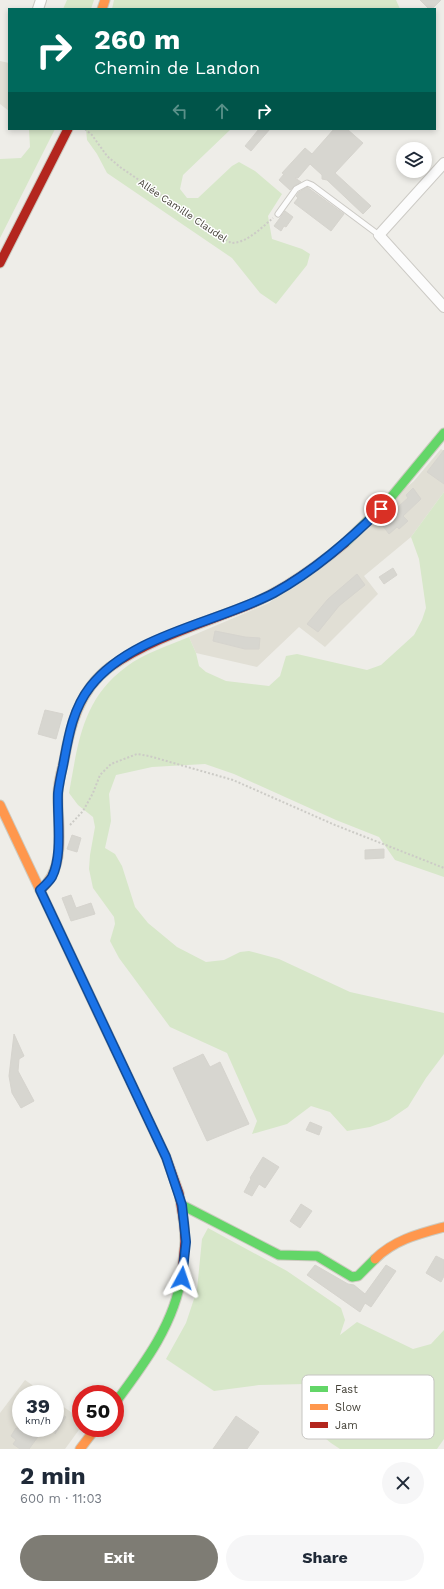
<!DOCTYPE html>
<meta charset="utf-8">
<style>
body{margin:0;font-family:"Work Sans",sans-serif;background:#f6f6f7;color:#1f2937;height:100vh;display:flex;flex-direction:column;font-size:15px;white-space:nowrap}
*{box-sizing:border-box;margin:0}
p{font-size:13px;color:#747a83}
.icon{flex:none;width:22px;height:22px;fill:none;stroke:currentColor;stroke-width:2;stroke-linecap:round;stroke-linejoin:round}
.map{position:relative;height:1449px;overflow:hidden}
.drawer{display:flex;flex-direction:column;background:#fff;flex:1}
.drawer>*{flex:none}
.hud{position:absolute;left:8px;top:8px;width:428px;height:122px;border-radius:0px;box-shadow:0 2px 6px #0003;background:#00695c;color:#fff;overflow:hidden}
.fabs{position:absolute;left:396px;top:142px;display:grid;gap:8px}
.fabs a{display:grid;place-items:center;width:36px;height:36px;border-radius:50%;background:#fff;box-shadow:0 2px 6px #0003;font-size:20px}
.speed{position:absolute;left:12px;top:1385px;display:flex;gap:8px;font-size:20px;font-weight:700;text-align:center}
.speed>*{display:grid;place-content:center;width:52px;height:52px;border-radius:50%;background:#fff;box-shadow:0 2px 6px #0003;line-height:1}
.speed small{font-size:10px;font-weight:400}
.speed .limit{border:6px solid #d22;background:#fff;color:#111}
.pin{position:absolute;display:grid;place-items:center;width:34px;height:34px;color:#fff;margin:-17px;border:2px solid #fff;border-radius:50%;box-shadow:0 1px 4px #0007}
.me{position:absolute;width:44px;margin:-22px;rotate:5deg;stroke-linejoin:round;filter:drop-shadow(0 0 3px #0008)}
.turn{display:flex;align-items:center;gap:14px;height:84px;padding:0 20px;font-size:18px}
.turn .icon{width:52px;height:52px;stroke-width:2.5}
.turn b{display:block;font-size:28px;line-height:34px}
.lanes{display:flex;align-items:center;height:38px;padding:0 20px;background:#0003;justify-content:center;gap:20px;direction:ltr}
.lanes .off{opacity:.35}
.round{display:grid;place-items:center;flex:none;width:42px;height:42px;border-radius:21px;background:#f6f6f7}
.head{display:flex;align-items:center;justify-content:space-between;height:68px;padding:0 20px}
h1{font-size:24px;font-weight:700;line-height:30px}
.cta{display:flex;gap:8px;margin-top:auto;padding:8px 20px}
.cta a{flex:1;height:46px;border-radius:24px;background:#7e7c74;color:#fff;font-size:16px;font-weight:700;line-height:46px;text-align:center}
.cta a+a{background:#f6f6f7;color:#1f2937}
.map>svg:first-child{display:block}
</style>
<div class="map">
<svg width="444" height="1449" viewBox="0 0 444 1449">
<rect width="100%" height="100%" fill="#eeede8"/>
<g fill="#e1dfd5">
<path d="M0 61 9 63V111L0 104Z"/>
<path d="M441 449 444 451V492L411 537 364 576 378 594 325 647 299 627 257 667 196 653 189 637 269 603 414 481Z"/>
<path d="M25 1380 45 1394H21V1428H55V1401L81 1419V1427L65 1449H0V1413Z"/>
</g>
<g fill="#d7e7c9">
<path d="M67 0H94L91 9H63Z"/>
<path d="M114 0H396L400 9H112Z"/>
<path d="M29 129H55L0 238V159L21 158 30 147Z"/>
<path d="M86 129H231L183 175 180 189 187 198H198L232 166 239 162 255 171 282 194 268 216 272 239 302 249 310 254 307 265 276 304 260 293 232 258 107 173 97 154 87 140Z"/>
<path d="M444 492V877L395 860 379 837 336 820 234 774 205 764 152 767 116 775 109 794 111 821 105 848 115 854 122 866 135 907 148 923 177 947 206 962 224 960 240 952 249 951 279 959 350 992 444 1013V1054L426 1078 408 1107 389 1120 370 1127 347 1131 330 1112 311 1106 287 1124 252 1134 257 1121 227 1053 170 1027 119 958 110 941 115 924 114 917 93 888 89 869 90 855 95 827 93 817 78 805 69 793C78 744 82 699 126 667 144 653 168 646 189 637L196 653 199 666 206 672 226 681 269 686 280 676 286 656 297 654 367 670 381 665 414 635 422 620 426 608 419 559 411 537Z"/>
<path d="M208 1228 287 1271 341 1308 345 1320 340 1335 357 1322 413 1349 431 1344 444 1330V1439L437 1449H340L331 1443 310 1426 306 1384 259 1385 214 1391 166 1359 186 1323 197 1290 202 1239Z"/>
</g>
<g fill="#d7d6d0" stroke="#d6d4ce">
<path d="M420 0H441L432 9H429Z"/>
<path d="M259 129H270L251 151 245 146Z"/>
<path d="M334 129H347L363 143 335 173 371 206 363 214 327 180 322 179V175L310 164 298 178H295L301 182 294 186 290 190 279 180 284 174 282 173 305 148 312 154Z"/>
<path d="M307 187 344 214 331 231 294 203 298 198 296 196 299 192Z"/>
<path d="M285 211 293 217 286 227 284 226 281 231 274 226Z"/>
<path d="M444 450V484L427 472Z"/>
<path d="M413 488 421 499 403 516 408 521 399 529 397 527 389 534 383 526 394 517 391 513 408 498 406 495Z"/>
<path d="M393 568 397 575 384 584 379 577Z"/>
<path d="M357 574 365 585 339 606 318 632 307 624 328 599Z"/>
<path d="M215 631 245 637 260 638 259 649H245L213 641Z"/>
<path d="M45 710 63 714 56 739 38 734Z"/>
<path d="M72 835 81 838 77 852 67 849Z"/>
<path d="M384 849V858L365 859V850Z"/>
<path d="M71 895 76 908 91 903 95 914 71 921 62 898Z"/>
<path d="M14 1034 24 1056 19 1059 18 1071 34 1101 21 1108 12 1093 9 1076Z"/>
<path d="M203 1054 210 1067 220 1062 249 1124 207 1141 173 1068Z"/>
<path d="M310 1122 322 1127 319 1135 306 1130Z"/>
<path d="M263 1157 279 1167 265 1188 259 1184 252 1196 244 1192 251 1179 250 1178Z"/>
<path d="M301 1204 312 1211 300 1228 290 1221Z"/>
<path d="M436 1256 444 1260V1276L441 1282 426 1273Z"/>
<path d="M315 1265 348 1284 354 1285 365 1294 386 1265 396 1271 371 1307 365 1303 360 1312 307 1275Z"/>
<path d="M55 1410 66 1417 55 1434Z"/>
<path d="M236 1416 259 1432 247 1449H213Z"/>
<path d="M16 1428H31L40 1434 29 1449H20L13 1444 16 1440 11 1436Z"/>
</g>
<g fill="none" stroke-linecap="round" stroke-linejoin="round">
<g stroke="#cccac5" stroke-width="7">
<path id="lane" d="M278 214 296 189 307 183 312 185 379 235"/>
</g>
<g stroke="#cccac5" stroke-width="12">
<g id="street">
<path d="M38 9 41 0"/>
<path d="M444 163 379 235 444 307"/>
</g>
</g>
<g stroke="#cccabf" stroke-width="11">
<g id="fast">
<path d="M345 543 388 501 444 433"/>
<path d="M182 1205 279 1255 317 1256 352 1277 358 1276 375 1259"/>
<path d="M115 1403C145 1363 175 1323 182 1273"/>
</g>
</g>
<g stroke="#cccabf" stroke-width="11">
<g id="slow">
<path d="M102 9 105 0"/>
<path d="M0 805 115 1049"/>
<path d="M40 890C68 868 57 825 58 794 58 783 61 772 64 761 70 726 79 690 110 667"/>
<path d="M375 1259C394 1240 418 1234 444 1227"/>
<path d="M80 1449 96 1428"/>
</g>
</g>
<g stroke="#cccabf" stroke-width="11">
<g id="jam">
<path d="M0 263 68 129"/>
<path d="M110 667C153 637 202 624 251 604 286 589 316 567 345 543"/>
<path d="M115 1049 166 1157 179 1193 184 1224 185 1241 182 1273"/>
</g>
</g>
<g stroke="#cccbc6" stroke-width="2" stroke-dasharray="2 2" stroke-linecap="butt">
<path d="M85 129 92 135 107 156 120 167 231 243C247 243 261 228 273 218"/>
<path d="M70 825 83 811 93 793 100 775 111 764 137 754 149 756 233 780 335 825 444 868"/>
</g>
<use href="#lane" stroke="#fcfcfc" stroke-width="5"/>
<use href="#street" stroke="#fcfcfc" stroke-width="10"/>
<use href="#fast" stroke="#63d668" stroke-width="9"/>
<use href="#slow" stroke="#ff974d" stroke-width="9"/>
<use href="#jam" stroke="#b3261e" stroke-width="9"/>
</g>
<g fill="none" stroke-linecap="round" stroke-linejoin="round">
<g stroke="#114b97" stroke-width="10">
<path id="route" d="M182 1278 186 1242 182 1205 166 1157 40 890C44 886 49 882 52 877 63 855 57 818 58 793 59 784 61 775 63 766 68 739 72 710 90 687 131 634 217 623 274 593 314 571 349 540 381 509"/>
</g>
<use href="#route" stroke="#1a73e8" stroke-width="7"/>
</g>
<g text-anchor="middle" stroke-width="3" stroke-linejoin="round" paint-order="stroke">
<g font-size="10" fill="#423f35" stroke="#fff">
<text transform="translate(183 210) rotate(34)" y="4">Allée Camille Claudel</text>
</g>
</g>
<rect x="302" y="1375" width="132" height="64" rx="6" fill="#fff" stroke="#c6c5c2" stroke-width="1"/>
<rect x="310" y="1386" width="18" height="6" fill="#63d668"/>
<rect x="310" y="1404" width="18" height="6" fill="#ff974d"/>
<rect x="310" y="1422" width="18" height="6" fill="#b3261e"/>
<g font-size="11" fill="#423f35">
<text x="335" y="1393">Fast</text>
<text x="335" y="1411">Slow</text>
<text x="335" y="1429">Jam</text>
</g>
</svg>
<div class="fabs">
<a><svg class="icon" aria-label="layers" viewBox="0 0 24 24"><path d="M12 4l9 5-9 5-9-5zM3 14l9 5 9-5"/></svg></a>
</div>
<div class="speed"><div>39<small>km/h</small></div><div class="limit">50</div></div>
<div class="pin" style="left:381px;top:509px;background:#d93025"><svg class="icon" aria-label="arrive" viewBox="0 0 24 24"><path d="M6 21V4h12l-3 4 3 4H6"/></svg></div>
<svg class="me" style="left:182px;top:1278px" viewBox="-20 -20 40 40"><path d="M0-17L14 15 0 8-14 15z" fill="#1a73e8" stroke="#fff" stroke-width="4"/></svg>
<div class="hud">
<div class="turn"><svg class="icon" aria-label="right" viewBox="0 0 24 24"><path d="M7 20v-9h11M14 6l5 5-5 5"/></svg><div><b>260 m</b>Chemin de Landon</div></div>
<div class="lanes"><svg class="icon off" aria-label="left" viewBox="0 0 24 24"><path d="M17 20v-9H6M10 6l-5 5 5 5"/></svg><svg class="icon off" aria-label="ahead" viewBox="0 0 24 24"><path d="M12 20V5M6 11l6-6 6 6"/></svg><svg class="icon" aria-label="right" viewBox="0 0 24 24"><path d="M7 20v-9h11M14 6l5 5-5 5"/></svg></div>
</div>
</div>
<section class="drawer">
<div class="head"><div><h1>2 min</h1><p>600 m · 11:03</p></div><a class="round"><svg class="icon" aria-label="close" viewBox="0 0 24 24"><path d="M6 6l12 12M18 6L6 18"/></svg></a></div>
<div class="cta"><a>Exit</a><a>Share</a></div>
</section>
